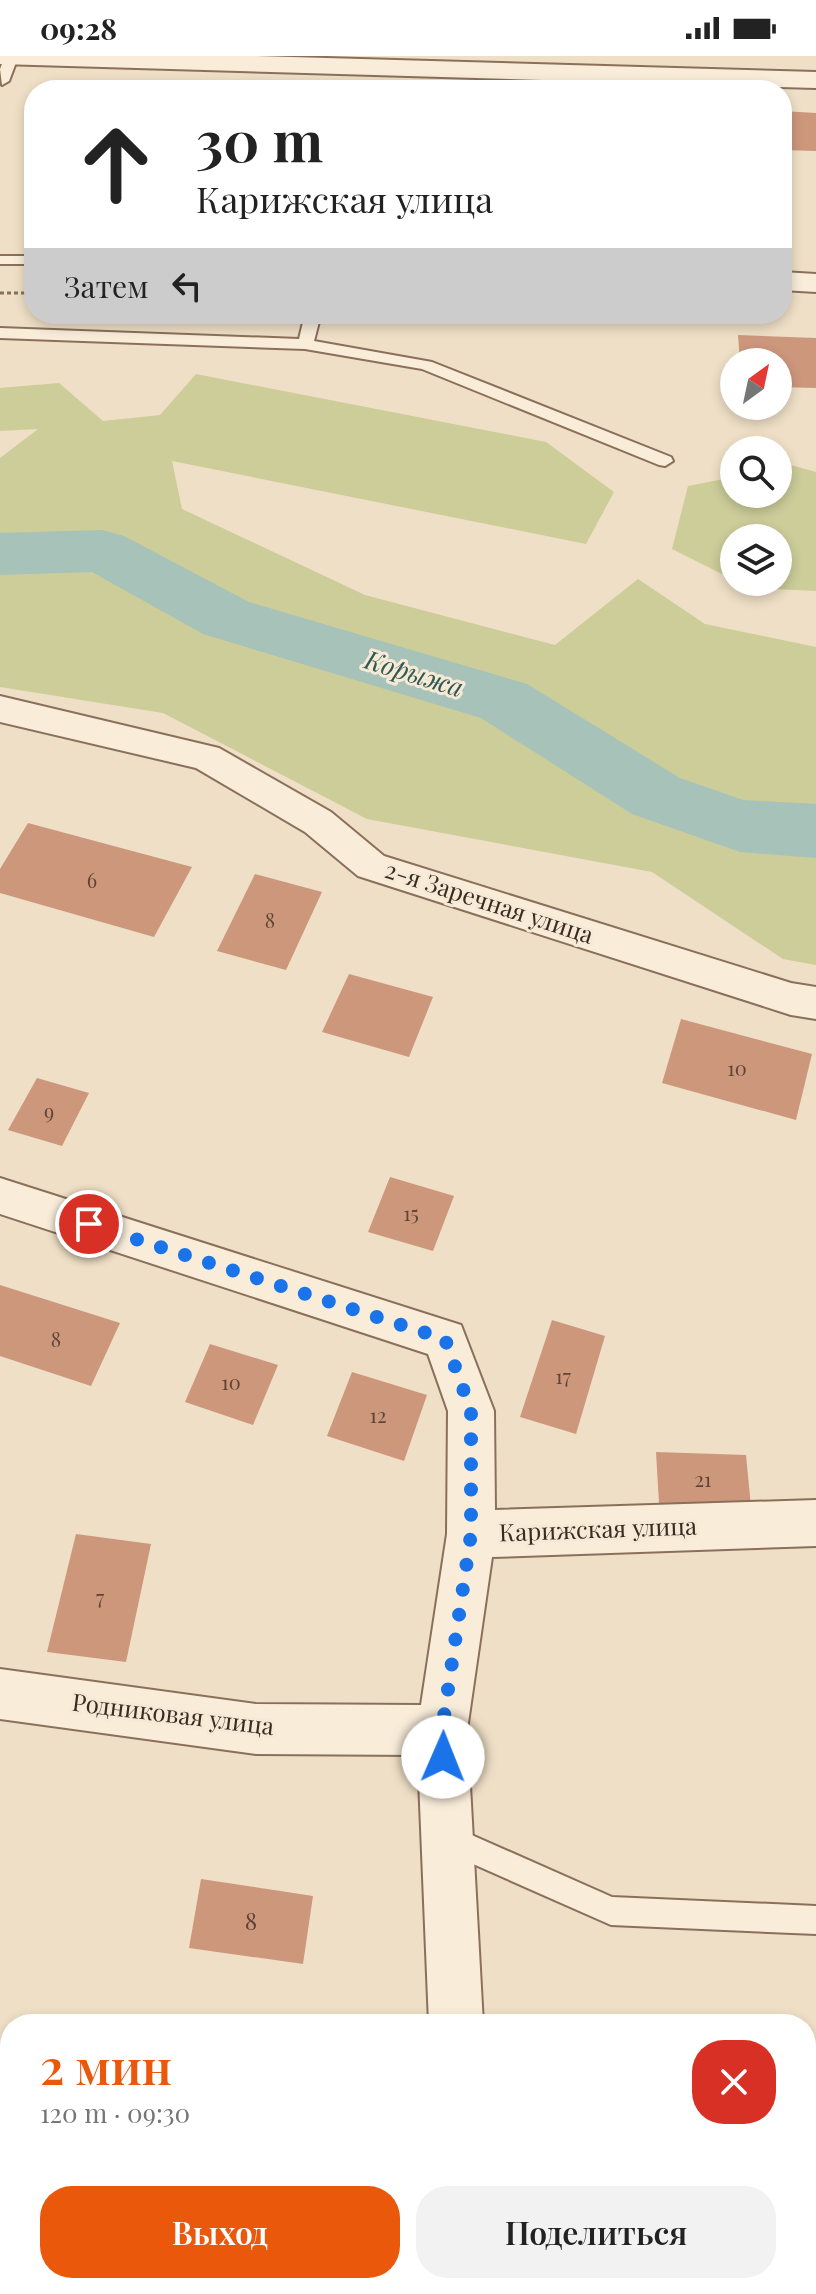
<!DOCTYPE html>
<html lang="ru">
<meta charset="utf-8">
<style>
body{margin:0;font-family:"Playfair Display",serif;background:#f2f2f2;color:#222;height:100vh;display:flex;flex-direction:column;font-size:30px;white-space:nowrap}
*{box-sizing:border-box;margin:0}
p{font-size:26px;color:#767676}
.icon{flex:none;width:44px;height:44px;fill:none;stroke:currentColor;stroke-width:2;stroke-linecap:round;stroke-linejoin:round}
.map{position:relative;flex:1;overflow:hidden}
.details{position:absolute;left:0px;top:1958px;width:816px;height:280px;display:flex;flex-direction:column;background:#fff;border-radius:32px 32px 0 0;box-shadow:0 4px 12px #0003}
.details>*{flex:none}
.guide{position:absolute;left:24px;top:24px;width:768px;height:244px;border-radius:32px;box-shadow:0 4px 12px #0003;background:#fff;color:#222;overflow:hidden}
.needle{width:52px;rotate:33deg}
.buttons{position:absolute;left:720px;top:292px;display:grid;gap:16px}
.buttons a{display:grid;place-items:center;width:72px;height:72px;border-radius:50%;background:#fff;box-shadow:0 4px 12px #0003;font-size:40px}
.pin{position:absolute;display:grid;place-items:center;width:68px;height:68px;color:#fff;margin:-34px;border:4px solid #fff;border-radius:50%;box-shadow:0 2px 8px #0007}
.me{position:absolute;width:88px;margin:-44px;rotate:1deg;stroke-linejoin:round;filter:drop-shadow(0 0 6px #0008)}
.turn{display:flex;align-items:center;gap:28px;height:168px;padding:0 40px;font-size:36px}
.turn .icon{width:104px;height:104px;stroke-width:2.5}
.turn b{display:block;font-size:56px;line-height:68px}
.then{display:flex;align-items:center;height:76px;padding:0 40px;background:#0003;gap:16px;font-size:30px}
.round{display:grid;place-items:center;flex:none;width:84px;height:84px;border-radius:32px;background:#f2f2f2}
.headline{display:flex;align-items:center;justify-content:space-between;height:136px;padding:0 40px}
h1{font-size:48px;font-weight:600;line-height:60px;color:#ea580c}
.action{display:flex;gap:16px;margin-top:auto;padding:16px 40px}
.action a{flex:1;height:92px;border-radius:32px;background:#ea580c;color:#fff;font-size:32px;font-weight:600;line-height:92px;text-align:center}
.action a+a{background:#f2f2f2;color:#222}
.status{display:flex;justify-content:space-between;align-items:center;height:56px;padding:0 40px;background:#fff;direction:ltr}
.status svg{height:22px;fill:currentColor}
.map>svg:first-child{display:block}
</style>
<div class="status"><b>09:28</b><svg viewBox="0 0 49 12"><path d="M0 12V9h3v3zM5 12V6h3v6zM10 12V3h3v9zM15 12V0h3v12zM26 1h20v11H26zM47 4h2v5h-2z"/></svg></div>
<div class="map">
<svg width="816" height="2238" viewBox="0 0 816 2238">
<rect width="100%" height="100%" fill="#efdfc6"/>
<g fill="#cccd99">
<path d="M196 318 546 386 614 436 586 488 172 405 182 453 365 539 555 589 638 523 705 568 816 591V909L783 903 652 816 367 763 163 657 0 631V402L38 373 0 375V332L59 327 103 365 160 359Z"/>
<path d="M791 409 816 416V535L750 532 738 526H778V482H734V524L672 493 688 430 734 421V438H778V412Z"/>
<path d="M461 2228H678L816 2233V2238H460Z"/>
</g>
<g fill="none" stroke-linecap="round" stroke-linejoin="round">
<path fill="#a7c2b8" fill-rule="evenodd" d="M102 474 124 480 249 546 527 628 680 722 743 744 816 748V802L740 796 632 758 481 662 203 578 92 516 0 519V477Z"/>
</g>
<g fill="#cd977c">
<path d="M782 55 816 57V95L782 94Z"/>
<path d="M738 279 816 282V332L778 331V306H740Z"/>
<path d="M28 767 192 811 154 881 0 837V813Z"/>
<path d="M255 818 322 836 286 914 217 895Z"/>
<path d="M349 918 433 941 409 1001 322 976Z"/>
<path d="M681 963 812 998 796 1064 662 1027Z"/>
<path d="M37 1022 89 1037 62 1090 8 1074Z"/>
<path d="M390 1121 454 1140 433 1195 368 1176Z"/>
<path d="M0 1229 120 1267 91 1330 0 1300Z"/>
<path d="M552 1264 605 1280 576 1378 520 1361Z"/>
<path d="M210 1288 278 1309 253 1369 185 1346Z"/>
<path d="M352 1316 427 1339 404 1405 327 1380Z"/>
<path d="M656 1396 746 1399 751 1451 659 1448Z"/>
<path d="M76 1478 151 1488 126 1606 47 1596Z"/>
<path d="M201 1823 313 1840 303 1908 189 1892Z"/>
<path d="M806 1999 816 2000V2113L806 2112Z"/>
</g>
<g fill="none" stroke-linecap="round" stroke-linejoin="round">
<g stroke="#8a705b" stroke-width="4">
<g id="lane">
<path d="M5 0 18 1 9 25 2 29 0 13Z"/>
<rect x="0" y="200" width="34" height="8"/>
<path d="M305 258H321L314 285 432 306 671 401 673 405 665 410 659 409 422 313 305 293 0 282V272L299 283Z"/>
<path d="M449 1769 612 1841 816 1850V1878L611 1869 439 1793 435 1783 439 1773Z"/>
</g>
</g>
<g stroke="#8a705b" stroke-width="4">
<g id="street">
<path d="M0 0H256L816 16V32L0 8Z"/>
<path d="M782 216 816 218V236L782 234Z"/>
<path d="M0 640 219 692 331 756 384 800 791 927 816 931V963L791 959 358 820 305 776 196 712 0 666Z"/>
<path d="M0 1122 461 1269 494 1355 495 1454 816 1444V1490L492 1501 467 1674 483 1968H429L418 1699 256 1698 0 1663V1613L256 1648 421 1649 447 1478 448 1355 428 1298 0 1158Z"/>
<path d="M404 2228H462L461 2238H403Z"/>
</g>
</g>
<path stroke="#8a705b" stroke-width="3" stroke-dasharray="4 3" stroke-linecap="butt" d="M0 237H34"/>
<use href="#lane" fill="#f9edda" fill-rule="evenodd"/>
<use href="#street" fill="#f9edda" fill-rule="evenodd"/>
</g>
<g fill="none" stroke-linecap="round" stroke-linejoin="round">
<path stroke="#1a73e8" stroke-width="14" stroke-dasharray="0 25.2" d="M89 1168 445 1283 471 1355V1478L442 1674 443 1701"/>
</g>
<g text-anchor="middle" stroke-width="6" stroke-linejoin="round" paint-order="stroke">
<g font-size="20" fill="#5f4536">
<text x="92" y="832">6</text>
<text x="270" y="872">8</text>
<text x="737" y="1020">10</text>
<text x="49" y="1063">9</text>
<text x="411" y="1165">15</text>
<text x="56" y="1291">8</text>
<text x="563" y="1328">17</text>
<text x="231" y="1334">10</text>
<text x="378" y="1367">12</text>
<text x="703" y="1431">21</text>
<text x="100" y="1549">7</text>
</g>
<g font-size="24" fill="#3a2a1f" stroke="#f6ead6">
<text transform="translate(489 847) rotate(18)" y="8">2-я Заречная улица</text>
<text transform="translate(598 1474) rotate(-2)" y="8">Карижская улица</text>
<text transform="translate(173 1659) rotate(7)" y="8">Родниковая улица</text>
</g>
<g font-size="24" fill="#5f4536">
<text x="251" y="1874">8</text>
</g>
<g font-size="26" font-style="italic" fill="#2f5a54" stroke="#f6ead6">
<text transform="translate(414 618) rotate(17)" y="9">Корыжа</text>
</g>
</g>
</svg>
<div class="buttons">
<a><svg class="needle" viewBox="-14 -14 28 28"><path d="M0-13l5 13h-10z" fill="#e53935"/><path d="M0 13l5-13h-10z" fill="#767676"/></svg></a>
<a><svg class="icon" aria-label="search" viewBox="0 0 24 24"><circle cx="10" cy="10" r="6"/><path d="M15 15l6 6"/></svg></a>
<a><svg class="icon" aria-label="layers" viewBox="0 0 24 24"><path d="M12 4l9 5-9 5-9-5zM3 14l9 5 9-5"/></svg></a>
</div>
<div class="pin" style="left:89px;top:1168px;background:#d93025"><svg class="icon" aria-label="arrive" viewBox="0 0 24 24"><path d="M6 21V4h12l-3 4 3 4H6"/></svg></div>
<svg class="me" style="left:443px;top:1701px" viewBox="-20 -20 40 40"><circle r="19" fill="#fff"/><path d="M0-13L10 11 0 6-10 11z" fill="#1a73e8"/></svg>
<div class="guide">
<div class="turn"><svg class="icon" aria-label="ahead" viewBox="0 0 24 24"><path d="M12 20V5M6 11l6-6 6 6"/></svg><div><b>30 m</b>Карижская улица</div></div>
<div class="then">Затем<svg class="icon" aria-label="left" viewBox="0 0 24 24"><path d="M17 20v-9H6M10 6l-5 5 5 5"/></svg></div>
</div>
<section class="details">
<div class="headline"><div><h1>2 мин</h1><p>120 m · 09:30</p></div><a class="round" style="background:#d93025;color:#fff"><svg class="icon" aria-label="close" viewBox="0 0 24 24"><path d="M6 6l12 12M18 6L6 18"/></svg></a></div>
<div class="action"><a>Выход</a><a>Поделиться</a></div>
</section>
</div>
